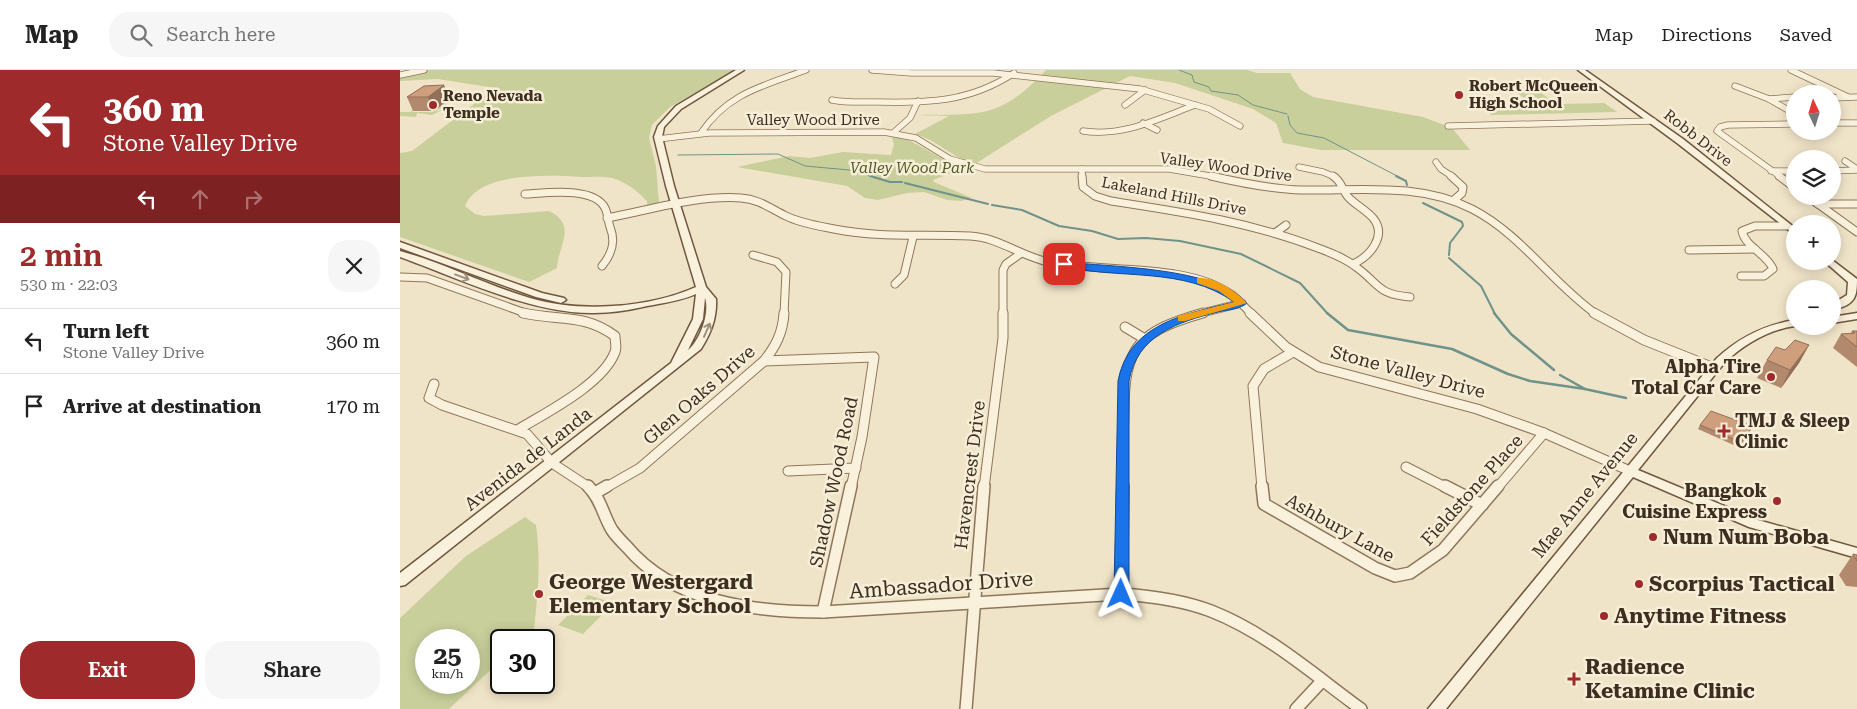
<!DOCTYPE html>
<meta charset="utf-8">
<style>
body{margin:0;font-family:"Roboto Serif",serif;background:#f6f6f6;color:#222;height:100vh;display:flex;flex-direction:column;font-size:19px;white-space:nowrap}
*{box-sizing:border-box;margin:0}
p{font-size:16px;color:#767676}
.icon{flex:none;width:28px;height:28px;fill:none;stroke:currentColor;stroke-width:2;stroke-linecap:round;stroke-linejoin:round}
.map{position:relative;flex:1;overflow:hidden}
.details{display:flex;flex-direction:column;background:#fff;width:400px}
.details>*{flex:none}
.top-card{background:#9e2a2b;color:#fff;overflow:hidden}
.needle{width:32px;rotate:356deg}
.fabs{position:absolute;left:1386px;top:15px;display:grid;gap:10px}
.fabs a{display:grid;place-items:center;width:55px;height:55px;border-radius:50%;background:#fff;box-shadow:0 2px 12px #0003;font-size:25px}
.speed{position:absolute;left:15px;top:559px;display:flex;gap:10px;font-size:25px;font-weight:700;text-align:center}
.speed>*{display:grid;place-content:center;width:65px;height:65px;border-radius:50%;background:#fff;box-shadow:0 2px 12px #0003;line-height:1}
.speed small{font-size:12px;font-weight:400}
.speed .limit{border:2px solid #111;border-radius:8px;background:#fff;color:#111}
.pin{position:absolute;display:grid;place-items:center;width:42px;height:42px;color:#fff;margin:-21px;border-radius:10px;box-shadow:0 2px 8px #0006}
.me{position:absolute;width:55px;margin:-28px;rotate:1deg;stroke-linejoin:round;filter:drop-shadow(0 0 4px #0008)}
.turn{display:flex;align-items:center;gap:18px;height:105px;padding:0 20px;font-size:22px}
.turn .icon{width:65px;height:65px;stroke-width:2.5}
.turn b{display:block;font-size:35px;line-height:42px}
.lanes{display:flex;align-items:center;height:48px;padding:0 20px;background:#0003;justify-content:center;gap:25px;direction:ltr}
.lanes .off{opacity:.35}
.round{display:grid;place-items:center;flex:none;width:52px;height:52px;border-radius:20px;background:#f6f6f6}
.headline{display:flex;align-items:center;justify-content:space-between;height:85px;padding:0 20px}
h1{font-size:30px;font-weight:600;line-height:38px;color:#9e2a2b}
.action{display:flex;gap:10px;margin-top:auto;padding:10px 20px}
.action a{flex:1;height:58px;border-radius:20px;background:#9e2a2b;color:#fff;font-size:20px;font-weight:600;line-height:58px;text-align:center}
.action a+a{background:#f6f6f6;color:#222}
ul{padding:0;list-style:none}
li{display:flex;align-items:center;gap:15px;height:65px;padding:0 20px;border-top:1px solid #e0e0e0}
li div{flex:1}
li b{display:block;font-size:19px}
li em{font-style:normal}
header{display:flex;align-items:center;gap:30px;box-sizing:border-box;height:70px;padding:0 25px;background:#fff;border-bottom:1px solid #e0e0e0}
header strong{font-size:24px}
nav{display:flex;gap:28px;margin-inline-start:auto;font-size:18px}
.search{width:350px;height:45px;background:#f6f6f6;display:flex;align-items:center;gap:12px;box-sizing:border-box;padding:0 18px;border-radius:20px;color:#767676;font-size:19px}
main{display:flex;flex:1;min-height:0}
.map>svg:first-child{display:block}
</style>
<header>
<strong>Map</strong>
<div class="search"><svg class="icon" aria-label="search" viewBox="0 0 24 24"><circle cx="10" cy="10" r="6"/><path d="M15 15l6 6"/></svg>Search here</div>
<nav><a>Map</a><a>Directions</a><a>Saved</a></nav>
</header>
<main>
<section class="details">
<div class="top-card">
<div class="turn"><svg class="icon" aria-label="left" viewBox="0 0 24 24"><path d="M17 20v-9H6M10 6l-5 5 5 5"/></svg><div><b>360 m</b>Stone Valley Drive</div></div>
<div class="lanes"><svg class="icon" aria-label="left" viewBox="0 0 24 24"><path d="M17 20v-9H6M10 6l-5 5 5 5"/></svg><svg class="icon off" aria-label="ahead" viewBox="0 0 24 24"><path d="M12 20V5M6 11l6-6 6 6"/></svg><svg class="icon off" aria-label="right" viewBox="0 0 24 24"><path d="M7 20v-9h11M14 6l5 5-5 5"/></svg></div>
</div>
<div class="headline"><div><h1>2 min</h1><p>530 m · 22:03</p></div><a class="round"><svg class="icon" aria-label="close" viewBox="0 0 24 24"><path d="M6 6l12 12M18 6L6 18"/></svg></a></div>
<ul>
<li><svg class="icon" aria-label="left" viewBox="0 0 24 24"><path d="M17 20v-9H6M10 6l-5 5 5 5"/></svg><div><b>Turn left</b><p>Stone Valley Drive</p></div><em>360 m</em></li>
<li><svg class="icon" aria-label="arrive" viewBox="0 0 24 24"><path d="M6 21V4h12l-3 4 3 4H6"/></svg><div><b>Arrive at destination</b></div><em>170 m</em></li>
</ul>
<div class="action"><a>Exit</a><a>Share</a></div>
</section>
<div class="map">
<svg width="1457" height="639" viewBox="0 0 1457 639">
<rect width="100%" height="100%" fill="#f0e4c8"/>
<g fill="#c9cf9b" fill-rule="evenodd">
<path d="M27 0H335L270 37 252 55 249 68 256 96 259 133 247 136V131C237 121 227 112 212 108 203 106 191 107 182 107 150 105 79 101 65 136L75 144 84 146 149 141C178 155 158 176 157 198L129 212 0 167V83L12 81 95 18 38 9 0 11V6Z"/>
<path d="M646 0H847L857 3H890L900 19 913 27 1023 47 1052 58 1070 80H921L883 73 876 53 853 39 775 13 730 6 651 46 575 94C549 86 539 71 515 64L549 46 517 45C581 44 599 50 646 0Z"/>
<path d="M1117 22H1140L1153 32 1160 34 1204 33 1217 42 1091 45 1085 39 1132 36Z"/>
<path d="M59 24 62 25H56L57 30 47 34 50 31 48 33 35 42 44 39 32 45 17 43 16 47 0 46V42H10L15 39 12 42H33L52 28H45L49 25H37Z"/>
<path d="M495 66C521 72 539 91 565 98L533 110 534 112 572 128 561 131 547 130 524 122 507 123 478 130 465 128 447 116 337 97 389 86 410 88 443 82 491 85 494 74 492 68Z"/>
<path d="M125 447 136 455C141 490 138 524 134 559L122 570H101V590L49 639H0V548L66 486ZM26 570H69V612H26Z"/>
<path d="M188 525 214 533 183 564 158 555Z"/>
</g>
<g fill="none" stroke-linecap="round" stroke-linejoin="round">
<g stroke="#6f938a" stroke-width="1">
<path d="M779 0 792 5 794 12 809 17 811 21 838 25 853 35 887 44"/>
<path d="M888 46 890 55 897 63 924 68 999 107"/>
<path d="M278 85 378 84 405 96 449 100 475 107"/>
</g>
<g stroke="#6f938a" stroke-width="2">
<path d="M470 106 490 112H502"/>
<path d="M996 106 1006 111 1007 115"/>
<path d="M505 113 588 134"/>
<path d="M1023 133 1062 152 1063 156 1050 173 1049 185"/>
<path d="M592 135 622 140 659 156 692 161 718 169 746 168 780 171 841 184 900 213 928 244"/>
<path d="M1049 188 1081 216 1095 244"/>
</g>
<g stroke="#6f938a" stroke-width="2.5">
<path d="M927 243 948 260 1052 279 1108 304 1130 311 1185 319"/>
<path d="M1094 243 1111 264 1154 300"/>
<path d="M1160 305 1185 319 1226 328"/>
</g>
<g stroke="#8d765c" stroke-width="7">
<g id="street-far3">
<path d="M472 0 511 3H593L740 19 809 39 840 56"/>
<path d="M1391 0 1448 27"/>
<path d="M0 5 24 0"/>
<path d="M1335 16 1369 29 1395 44"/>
<path d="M1432 28 1457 27"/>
<path d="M1369 29 1395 27"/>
<path d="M432 30C447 33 463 32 478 32 529 33 570 32 614 3"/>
<path d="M725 35 745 20"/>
<path d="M743 53 757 60"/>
<path d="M1432 53H1457"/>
<path d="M1048 56 1253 51"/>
<path d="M683 61C723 67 758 49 795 35"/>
<path d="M301 63C328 23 363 16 406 0"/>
<path d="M493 63 510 48 518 31"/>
<path d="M258 69 309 63 484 62 516 68 550 89 585 99H769L816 107"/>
<path d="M1445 91 1457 99"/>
<path d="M1036 92 1041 99 1053 107"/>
<path d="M899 97 923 102 935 107"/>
<path d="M682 99V107"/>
<path d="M1371 101H1395"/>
<path d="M1432 101 1457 100"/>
<path d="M1381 107 1317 61 1320 57 1328 55 1395 54"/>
</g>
</g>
<g stroke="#8d765c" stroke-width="9">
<g id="street-far2">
<path d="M682 106 683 117 695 126 711 131C782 142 851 152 918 178 931 183 945 188 956 197 980 214 976 224 1010 227"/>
<path d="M811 106C841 113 870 119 901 120 958 121 1019 112 1072 139 1121 164 1152 213 1196 244"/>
<path d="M933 106C942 111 942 121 949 128 956 135 966 140 973 148 988 166 969 187 953 194"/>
<path d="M1051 106 1063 117 1062 123 1054 130"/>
<path d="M1379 106 1395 118"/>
<path d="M125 124C145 123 194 116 205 138 208 144 208 151 210 157 216 172 212 184 202 196"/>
<path d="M1407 126 1457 162"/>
<path d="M1418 134H1457"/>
<path d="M207 148C250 140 297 125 341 128 359 129 371 139 386 146 400 153 419 156 434 159 479 168 524 164 570 166 597 167 621 186 648 192 702 203 787 192 832 225 839 230 845 238 852 244"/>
<path d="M875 163 886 155"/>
<path d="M1289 180 1355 179"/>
<path d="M353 185 377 192 386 202 384 244"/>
<path d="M1341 206H1364L1373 199C1367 184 1345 177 1342 161L1355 156H1386"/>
<path d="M1 207 27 208 128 244"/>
<path d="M495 214 504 205 513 167"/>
<path d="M603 244V200L606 194 620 184"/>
<path d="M798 244 842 233"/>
</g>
</g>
<g stroke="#8d765c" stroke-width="11">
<g id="street-far1">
<path d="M850 243 886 277 919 297 1077 339 1144 363 1230 401"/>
<path d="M1194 243 1244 270 1314 298"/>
<path d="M725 257 745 269"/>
<path d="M364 291 474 287 462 367 451 418"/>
<path d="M34 314 29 328 42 335 127 364 152 393 190 418"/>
<path d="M119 359C147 342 203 314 215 282 217 277 215 271 215 266 184 243 158 251 123 243"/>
<path d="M1006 397 1047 418"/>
<path d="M388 401 456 398"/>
<path d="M205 418 240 398 364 291C376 276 383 262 384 243"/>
<path d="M584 418 603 268V243"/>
<path d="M722 418C723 392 723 367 724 341 724 276 740 261 803 243"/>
<path d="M862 418 853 316 864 299 893 282"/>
<path d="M1097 418 1144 363"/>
</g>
</g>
<g stroke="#8d765c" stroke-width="14">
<g id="street">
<path d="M188 416C201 429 203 445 212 460 216 466 222 472 227 477 274 533 355 542 423 542L721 524C751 526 782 530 811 541 867 563 913 604 961 639"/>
<path d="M862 416 864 434 975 498 995 506 1010 503 1043 480 1098 416"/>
<path d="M1045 416 1082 435"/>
<path d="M195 423 207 416"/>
<path d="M721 524 723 416"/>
<path d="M423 542 451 416"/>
<path d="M566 639 584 416"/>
<path d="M896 639 922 611"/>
</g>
</g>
<g stroke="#6f573f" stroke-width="3">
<g id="secondary">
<path d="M336 0H344L281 39 264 57 262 67 274 116 306 217 316 229C317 248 311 263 301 279L5 515 0 516V503L271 293 293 249 296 224C280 231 264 233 247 236 230 240 212 243 194 243 132 244 58 208 0 187V181C44 193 86 215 130 228 179 243 249 238 296 217L266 116 254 67 258 56 276 36ZM305 228C310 243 300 270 288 280L303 249Z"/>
<path d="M1178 0H1185L1283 69 1395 158V165L1277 73Z"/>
<path d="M0 172 142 223 164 228 166 230 161 233 136 227 0 178Z"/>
<path d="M1432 190 1457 209C1457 227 1455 234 1436 239L1432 238V234L1447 225 1448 212 1424 191Z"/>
<path d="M1457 243V249L1432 253V247Z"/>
<path d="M1395 250V256C1367 260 1345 274 1325 292L1238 400 1358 450 1457 478V488L1349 457 1233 407 1046 639H1028L1317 288C1340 267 1364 255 1395 250Z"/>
</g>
</g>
<use href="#street-far3" stroke="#faf1dc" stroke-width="5.5"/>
<use href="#street-far2" stroke="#faf1dc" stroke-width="7"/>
<use href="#street-far1" stroke="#faf1dc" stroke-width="9"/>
<use href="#street" stroke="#faf1dc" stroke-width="11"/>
<use href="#secondary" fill="#faf1dc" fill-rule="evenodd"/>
</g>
<g fill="#b2896c">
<path d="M24 16 50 29 34 41H13L7 27Z"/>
<path d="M1452 261H1457V297L1433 278 1441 264 1451 263Z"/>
<path d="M1409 275 1399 293 1381 318 1357 308 1367 290 1385 280Z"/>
<path d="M1300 355 1352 356 1344 373 1341 372 1338 377 1298 359Z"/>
<path d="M1453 484 1457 485V517L1446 516 1439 505Z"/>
</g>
<g fill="#916f58">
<path d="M44 15 50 29 34 41 28 27Z"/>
<path d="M1409 275 1399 293 1381 318 1390 300Z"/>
</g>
<g fill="#cf9f7d" stroke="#916f58">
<path d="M44 15 28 27H7L24 16Z"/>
<path d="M1452 261H1457V277L1441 264 1455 263Z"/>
<path d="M1395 270 1409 275 1390 300 1367 290 1376 277 1385 280Z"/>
<path d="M1311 341 1352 356 1346 368 1344 367 1341 372 1300 355Z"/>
<path d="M1453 484 1457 485V491Z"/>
</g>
<defs><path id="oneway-shaft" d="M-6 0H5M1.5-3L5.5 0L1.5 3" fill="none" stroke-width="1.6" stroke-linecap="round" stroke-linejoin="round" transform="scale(1.25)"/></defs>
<g stroke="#9c907e">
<use href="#oneway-shaft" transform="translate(62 207) rotate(20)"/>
<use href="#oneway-shaft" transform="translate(307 260) rotate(-66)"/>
</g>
<path fill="#1a73e8" stroke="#114b97" d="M664 192C711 197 815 197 847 233 841 239 827 240 818 242 778 252 737 265 729 311V524L726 528H716L714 524 718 311C729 253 786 244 834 232 784 196 718 210 661 196V193Z"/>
<path fill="#f59e0b" d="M797 208C813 206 837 222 847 233L785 251H778V246L834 232 819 221 797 213Z"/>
<g fill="#9e2a2b" stroke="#f7eed8" stroke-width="2">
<circle cx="1059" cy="25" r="5"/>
<circle cx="33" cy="35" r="5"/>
<circle cx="1371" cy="307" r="5"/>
<path d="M1321.5 353.5h5v5h5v5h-5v5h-5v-5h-5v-5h5z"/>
<circle cx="1377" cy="431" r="5"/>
<circle cx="1253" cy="467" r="5"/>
<circle cx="1239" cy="514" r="5"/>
<circle cx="139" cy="524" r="5"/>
<circle cx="1204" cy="546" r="5"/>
<path d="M1171.5 601.5h5v5h5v5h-5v5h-5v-5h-5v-5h5z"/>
</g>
<g text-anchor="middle" stroke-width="5" stroke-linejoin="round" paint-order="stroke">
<g font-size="15" font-weight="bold" fill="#3d2e20" stroke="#f7eed8" text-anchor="start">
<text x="1069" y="21">Robert McQueen<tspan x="1069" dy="17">High School</tspan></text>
<text x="43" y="31">Reno Nevada<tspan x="43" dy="17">Temple</tspan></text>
</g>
<g font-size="15" fill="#3d2e20" stroke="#f7eed8">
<text x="413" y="55">Valley Wood Drive</text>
<text transform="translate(1298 68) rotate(38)" y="5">Robb Drive</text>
<text transform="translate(826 97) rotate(8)" y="5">Valley Wood Drive</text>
<text transform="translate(774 126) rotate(11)" y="5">Lakeland Hills Drive</text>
</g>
<g font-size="15" font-style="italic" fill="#4d5a26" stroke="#f7eed8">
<text x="512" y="103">Valley Wood Park</text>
</g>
<g font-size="18" font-weight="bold" fill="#3d2e20" stroke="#f7eed8" text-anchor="end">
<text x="1361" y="303">Alpha Tire<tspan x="1361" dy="21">Total Car Care</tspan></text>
<text x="1335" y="357" text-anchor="start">TMJ &amp; Sleep<tspan x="1335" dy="21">Clinic</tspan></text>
<text x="1367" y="427">Bangkok<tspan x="1367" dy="21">Cuisine Express</tspan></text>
</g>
<g font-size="18" fill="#3d2e20" stroke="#f7eed8">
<text transform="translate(1008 302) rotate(15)" y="6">Stone Valley Drive</text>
<text transform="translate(299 325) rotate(-41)" y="6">Glen Oaks Drive</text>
<text transform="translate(128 389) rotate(-38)" y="6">Avenida de Landa</text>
<text transform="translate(570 405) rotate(-83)" y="6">Havencrest Drive</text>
<text transform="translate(434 412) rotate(-78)" y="6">Shadow Wood Road</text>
<text transform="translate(1072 420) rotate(-48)" y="6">Fieldstone Place</text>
<text transform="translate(1185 425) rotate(-51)" y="6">Mae Anne Avenue</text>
<text transform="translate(940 458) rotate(29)" y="6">Ashbury Lane</text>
</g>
<g font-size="21" font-weight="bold" fill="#3d2e20" stroke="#f7eed8" text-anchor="start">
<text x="1263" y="474">Num Num Boba</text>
<text x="149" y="519">George Westergard<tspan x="149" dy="24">Elementary School</tspan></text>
<text x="1249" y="521">Scorpius Tactical</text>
<text x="1214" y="553">Anytime Fitness</text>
<text x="1185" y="604">Radience<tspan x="1185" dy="24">Ketamine Clinic</tspan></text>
</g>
<g font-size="21" fill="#3d2e20" stroke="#f7eed8">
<text transform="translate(541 515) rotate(-4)" y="7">Ambassador Drive</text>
</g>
</g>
</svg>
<div class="fabs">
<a><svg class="needle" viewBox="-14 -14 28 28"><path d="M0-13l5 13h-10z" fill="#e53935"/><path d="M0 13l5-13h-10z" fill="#767676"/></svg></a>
<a><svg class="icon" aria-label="layers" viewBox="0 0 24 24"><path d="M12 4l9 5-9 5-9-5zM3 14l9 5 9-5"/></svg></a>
<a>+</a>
<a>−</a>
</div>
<div class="speed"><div>25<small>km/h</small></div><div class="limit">30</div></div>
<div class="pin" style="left:664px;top:194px;background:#d93025"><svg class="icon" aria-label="arrive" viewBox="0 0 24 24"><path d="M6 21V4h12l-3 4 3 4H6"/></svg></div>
<svg class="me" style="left:721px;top:524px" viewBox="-20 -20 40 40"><path d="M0-17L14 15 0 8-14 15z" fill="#1a73e8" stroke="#fff" stroke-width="4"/></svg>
</div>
</main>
